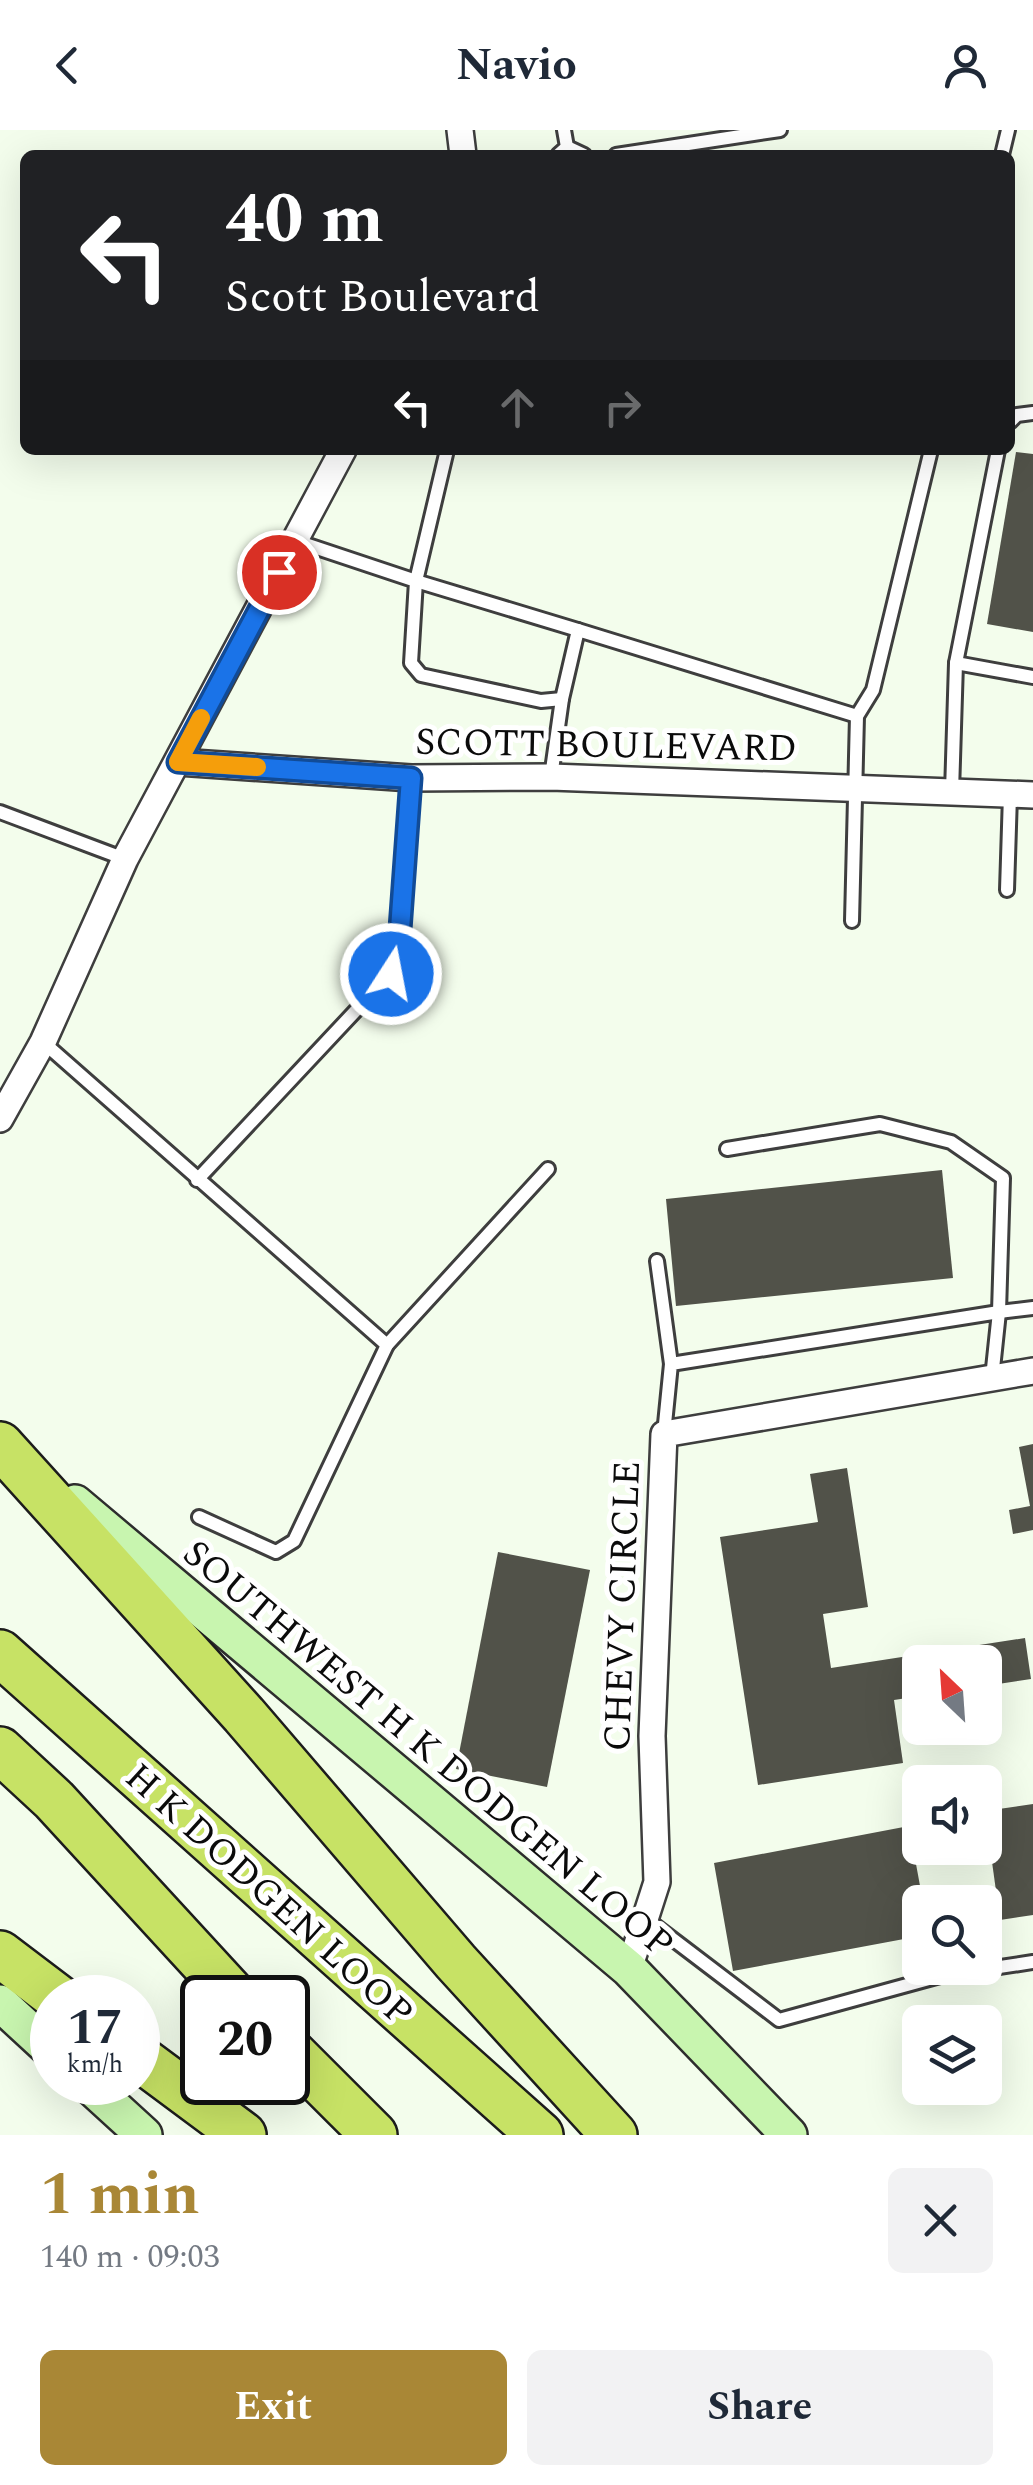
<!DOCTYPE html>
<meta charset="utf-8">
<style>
body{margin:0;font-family:Spectral,serif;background:#f2f2f3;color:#1f2937;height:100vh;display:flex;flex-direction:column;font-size:38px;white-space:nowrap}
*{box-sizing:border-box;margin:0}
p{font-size:32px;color:#747a83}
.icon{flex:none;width:55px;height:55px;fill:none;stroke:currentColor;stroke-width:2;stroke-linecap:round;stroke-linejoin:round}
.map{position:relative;height:2005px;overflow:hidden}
.details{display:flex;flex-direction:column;background:#fff;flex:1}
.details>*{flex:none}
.hud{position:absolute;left:20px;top:20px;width:995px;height:305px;border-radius:15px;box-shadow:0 10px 40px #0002;background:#202124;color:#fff;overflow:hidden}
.needle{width:65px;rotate:335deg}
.fabs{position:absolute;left:902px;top:1515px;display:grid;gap:20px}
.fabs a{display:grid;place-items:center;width:100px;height:100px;border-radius:15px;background:#fff;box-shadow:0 10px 40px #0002;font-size:50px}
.speed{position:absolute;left:30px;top:1845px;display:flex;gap:20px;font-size:50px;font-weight:700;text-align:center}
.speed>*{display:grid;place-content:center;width:130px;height:130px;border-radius:50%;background:#fff;box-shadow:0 10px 40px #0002;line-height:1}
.speed small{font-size:25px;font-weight:400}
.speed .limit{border:5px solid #111;border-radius:15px;background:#fff;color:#111}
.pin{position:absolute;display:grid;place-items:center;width:85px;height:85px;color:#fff;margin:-42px;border:5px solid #fff;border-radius:50%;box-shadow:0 2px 10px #0007}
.me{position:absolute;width:110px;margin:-55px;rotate:11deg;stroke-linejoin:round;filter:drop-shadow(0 0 8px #0008)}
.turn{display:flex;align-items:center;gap:35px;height:210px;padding:0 40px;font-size:45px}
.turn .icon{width:130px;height:130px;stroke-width:2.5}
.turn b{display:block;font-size:70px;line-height:85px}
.lanes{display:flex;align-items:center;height:95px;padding:0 40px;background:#0003;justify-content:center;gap:50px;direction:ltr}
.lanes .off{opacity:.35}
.round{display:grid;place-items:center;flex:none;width:105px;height:105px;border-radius:15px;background:#f2f2f3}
.headline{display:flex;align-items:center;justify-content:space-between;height:170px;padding:0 40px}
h1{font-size:60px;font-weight:700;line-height:75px;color:#a98736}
.button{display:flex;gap:20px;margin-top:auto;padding:20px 40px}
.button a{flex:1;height:115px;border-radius:15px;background:#a98736;color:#fff;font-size:40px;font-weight:700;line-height:115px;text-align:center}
.button a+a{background:#f2f2f3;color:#1f2937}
header{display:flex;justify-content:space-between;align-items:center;height:130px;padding:0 40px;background:#fff;font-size:45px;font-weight:700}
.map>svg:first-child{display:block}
</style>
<header><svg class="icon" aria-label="back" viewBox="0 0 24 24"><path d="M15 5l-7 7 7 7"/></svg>Navio<svg class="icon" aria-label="person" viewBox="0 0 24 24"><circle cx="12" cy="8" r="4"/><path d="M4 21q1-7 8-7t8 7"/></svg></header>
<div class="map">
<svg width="1033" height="2005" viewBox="0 0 1033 2005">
<rect width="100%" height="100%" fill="#f3fdec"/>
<g fill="#515249">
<path d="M1016 322 1033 324V502L987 494Z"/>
<path d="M942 1040 953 1148 676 1176 666 1069Z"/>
<path d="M1033 1314V1400L1013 1404 1009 1380 1030 1376 1019 1317Z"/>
<path d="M847 1338 868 1477 823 1484 831 1538 1025 1508 1031 1549 985 1556V1532H920V1566L894 1570 903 1633 758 1655 720 1407 818 1392 810 1344Z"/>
<path d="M498 1422 590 1440 547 1657 456 1639Z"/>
<path d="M1033 1674V1785L1000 1790 985 1681Z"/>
<path d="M909 1696 923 1772H920V1798L902 1802 904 1809 733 1841 714 1733Z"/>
</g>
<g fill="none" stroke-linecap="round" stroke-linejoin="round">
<g stroke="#3e3e3e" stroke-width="18">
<g id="lane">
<path d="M567 17 584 25"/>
<path d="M558 25 567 17 564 0"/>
<path d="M616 25 780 0"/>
<path d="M1002 25 1008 0"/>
<path d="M1010 292 1017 285 1033 283"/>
<path d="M447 320 416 451 578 500"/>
<path d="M296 411 416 451 411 533 421 545 541 571 562 569 551 647"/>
<path d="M956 533 1033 547"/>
<path d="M562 569 578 500 857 586"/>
<path d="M952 662 956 533 998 320"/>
<path d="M0 682 125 729"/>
<path d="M1007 760 1010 665"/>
<path d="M852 791 857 586 873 560 931 320"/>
<path d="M43 912 387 1215 548 1039"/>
<path d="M727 1019 880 994 951 1012 1003 1048 999 1182 1033 1178"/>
<path d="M197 1050 391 843 399 813 411 648"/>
<path d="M657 1131 671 1234"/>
<path d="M664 1304 671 1234 999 1182 992 1248"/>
<path d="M199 1387 276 1422 294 1411 387 1215"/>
<path d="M645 1788 779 1890 940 1846 1033 1832"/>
</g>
</g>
<g stroke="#3e3e3e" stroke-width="30">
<g id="street">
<path d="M460 0 463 25"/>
<path d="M178 632 411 648 551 647 1033 665"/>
<path d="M0 989 43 912 125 729 343 320"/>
<path d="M629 1839 657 1752 652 1606 664 1304 1033 1241"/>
</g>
</g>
<g stroke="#2d2d2d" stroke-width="40">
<g id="secondary">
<path d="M75 1373 629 1839 789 2005"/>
<path d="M0 1873 52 1921"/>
<path d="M86 1952 144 2005"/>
</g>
</g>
<g stroke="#1c1c1c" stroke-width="50">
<g id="highway">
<path d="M0 1315 244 1585 456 1832 614 2005"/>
<path d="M0 1523 540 2005"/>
<path d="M0 1620 54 1670 236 1868"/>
<path d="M0 1824 58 1868"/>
<path d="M288 1919 374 2005"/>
<path d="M138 1927 243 2005"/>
</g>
</g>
<use href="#lane" stroke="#fff" stroke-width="12"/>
<use href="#street" stroke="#fff" stroke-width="25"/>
<use href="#secondary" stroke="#c8f5af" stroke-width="35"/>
<use href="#highway" stroke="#c7e265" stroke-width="45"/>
</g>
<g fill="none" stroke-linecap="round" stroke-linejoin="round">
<g stroke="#114b97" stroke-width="25">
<path id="route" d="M279 442 178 632 411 648 399 813 391 844"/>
</g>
<use href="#route" stroke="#1a73e8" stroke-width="18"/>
<path stroke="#f59e0b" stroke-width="18" d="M201 588 178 632 257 637"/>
</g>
<g text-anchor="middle" stroke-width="10" stroke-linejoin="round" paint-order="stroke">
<g font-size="38" fill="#0b0b0b" stroke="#fff">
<text transform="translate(606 614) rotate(1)" y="13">SCOTT BOULEVARD</text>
<text transform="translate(621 1476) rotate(-88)" y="13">CHEVY CIRCLE</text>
<text transform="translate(429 1618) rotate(40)" y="13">SOUTHWEST H K DODGEN LOOP</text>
<text transform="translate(270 1764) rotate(42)" y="13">H K DODGEN LOOP</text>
</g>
</g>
</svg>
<div class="fabs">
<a><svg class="needle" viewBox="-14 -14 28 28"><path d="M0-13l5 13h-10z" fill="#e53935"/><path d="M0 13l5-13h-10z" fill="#747a83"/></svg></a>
<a><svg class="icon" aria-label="sound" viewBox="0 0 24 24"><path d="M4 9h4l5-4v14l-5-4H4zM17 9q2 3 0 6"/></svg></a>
<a><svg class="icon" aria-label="search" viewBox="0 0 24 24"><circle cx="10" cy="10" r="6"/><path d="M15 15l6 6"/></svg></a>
<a><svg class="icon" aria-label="layers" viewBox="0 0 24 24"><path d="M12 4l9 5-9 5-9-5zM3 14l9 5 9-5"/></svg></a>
</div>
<div class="speed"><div>17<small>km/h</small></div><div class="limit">20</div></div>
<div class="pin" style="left:279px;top:442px;background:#d93025"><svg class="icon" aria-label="arrive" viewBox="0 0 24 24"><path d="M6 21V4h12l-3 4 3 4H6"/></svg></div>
<svg class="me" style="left:391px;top:844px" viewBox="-20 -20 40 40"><circle r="17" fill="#1a73e8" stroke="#fff" stroke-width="3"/><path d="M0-11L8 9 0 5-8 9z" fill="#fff"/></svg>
<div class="hud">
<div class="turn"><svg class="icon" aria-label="left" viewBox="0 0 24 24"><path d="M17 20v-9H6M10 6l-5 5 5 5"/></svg><div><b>40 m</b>Scott Boulevard</div></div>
<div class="lanes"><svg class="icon" aria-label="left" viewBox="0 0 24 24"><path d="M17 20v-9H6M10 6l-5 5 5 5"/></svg><svg class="icon off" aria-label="ahead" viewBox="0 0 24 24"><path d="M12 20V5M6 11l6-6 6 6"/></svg><svg class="icon off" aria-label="right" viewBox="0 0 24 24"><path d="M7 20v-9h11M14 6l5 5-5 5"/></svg></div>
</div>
</div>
<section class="details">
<div class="headline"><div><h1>1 min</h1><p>140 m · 09:03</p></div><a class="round"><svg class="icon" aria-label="close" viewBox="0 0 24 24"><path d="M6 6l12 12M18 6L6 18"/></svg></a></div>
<div class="button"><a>Exit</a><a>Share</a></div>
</section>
